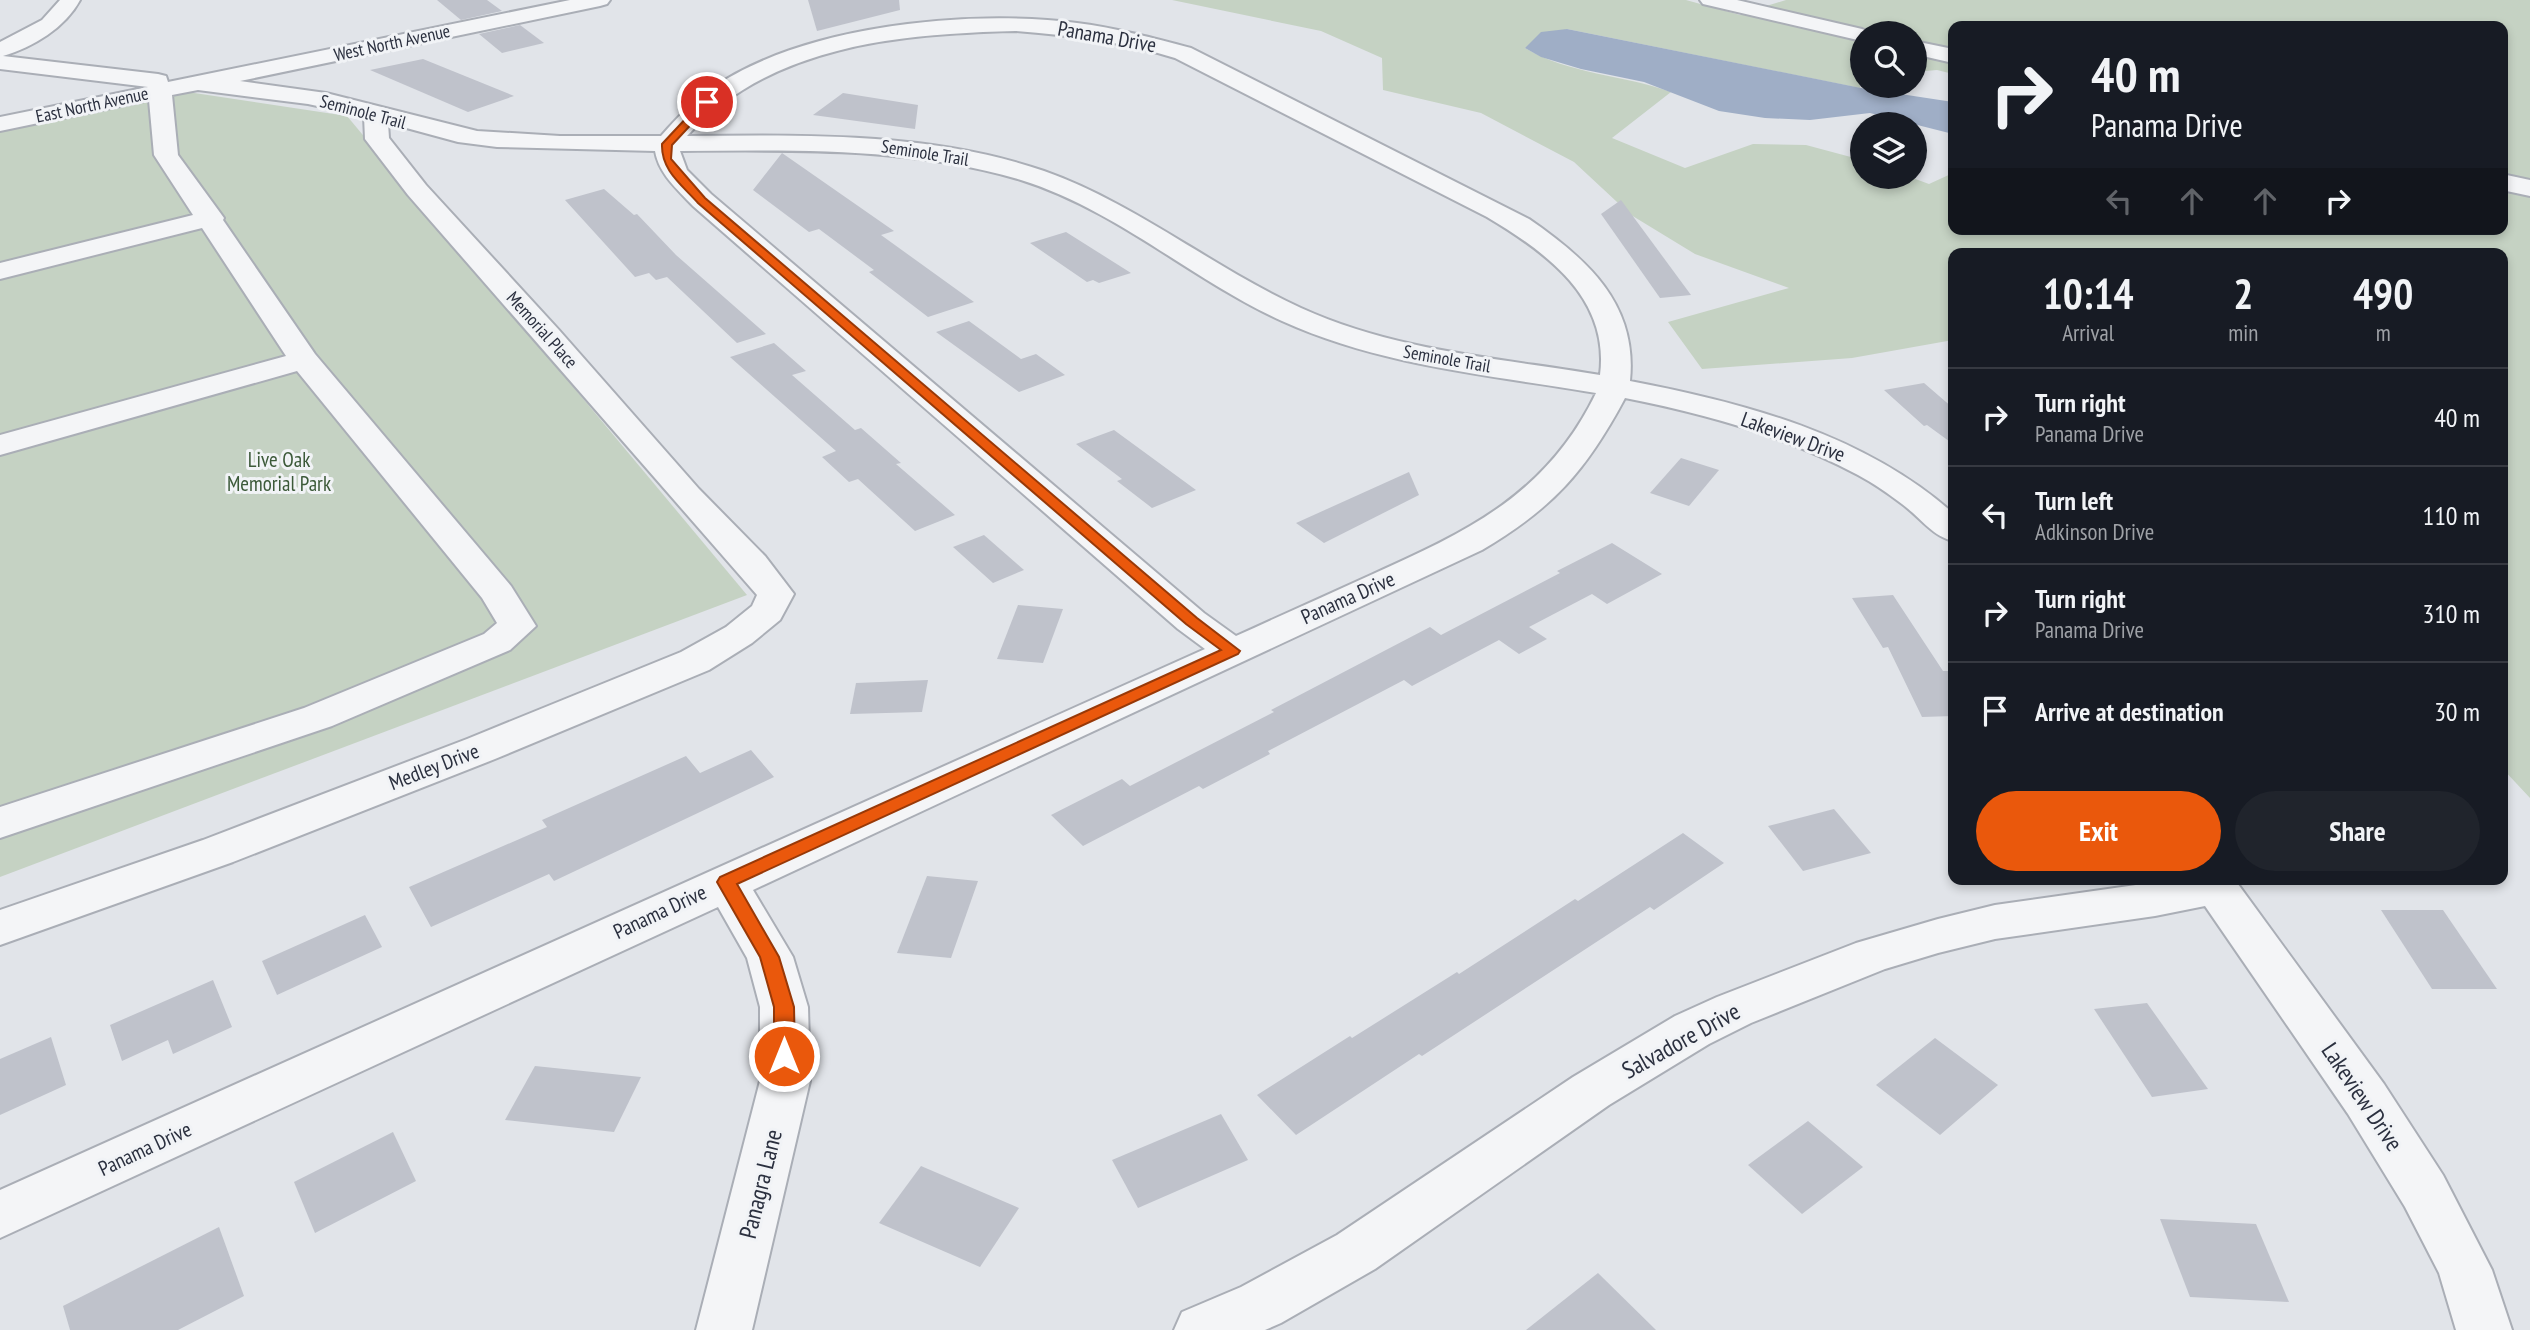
<!DOCTYPE html>
<style>
body{margin:0;font-family:"PT Sans Narrow",sans-serif;background:#20242c;color:#f1f3f6;height:100vh;display:flex;flex-direction:column;font-size:26px;white-space:nowrap}
*{box-sizing:border-box;margin:0}
p{font-size:23px;color:#9ea1a6}
.icon{flex:none;width:38px;height:38px;fill:none;stroke:currentColor;stroke-width:2;stroke-linecap:round;stroke-linejoin:round}
.map{position:relative;flex:1;overflow:hidden}
.details{position:absolute;left:1948px;top:248px;width:560px;height:637px;display:flex;flex-direction:column;background:#171b24;border-radius:14px;box-shadow:0 4px 10px #0003}
.details>*{flex:none}
.top-card{position:absolute;left:1948px;top:21px;width:560px;height:214px;border-radius:14px;box-shadow:0 4px 10px #0003;background:#171b24;color:#f1f3f6;overflow:hidden}
.fabs{position:absolute;left:1850px;top:21px;display:grid;gap:14px}
.fabs a{display:grid;place-items:center;width:77px;height:77px;border-radius:50%;background:#171b24;box-shadow:0 4px 10px #0003;font-size:35px}
.pin{position:absolute;display:grid;place-items:center;width:60px;height:60px;color:#fff;margin:-30px;border:4px solid #fff;border-radius:50%;box-shadow:0 2px 7px #0007}
.me{position:absolute;width:77px;margin:-38px;rotate:0deg;stroke-linejoin:round;filter:drop-shadow(0 0 5px #0008)}
.turn{display:flex;align-items:center;gap:24px;height:147px;padding:0 28px;font-size:32px}
.turn .icon{width:91px;height:91px;stroke-width:2.5}
.turn b{display:block;font-size:49px;line-height:60px}
.lanes{display:flex;align-items:center;height:66px;padding:0 28px;background:#0003;justify-content:center;gap:35px;direction:ltr}
.lanes .off{opacity:.35}
.eta{display:flex;justify-content:space-evenly;align-items:center;height:119px;text-align:center}
.eta b{font-size:42px;font-weight:600;line-height:49px}
.action{display:flex;gap:14px;margin-top:auto;padding:14px 28px}
.action a{flex:1;height:80px;border-radius:42px;background:#ea580c;color:#fff;font-size:28px;font-weight:600;line-height:80px;text-align:center}
.action a+a{background:#20242c;color:#f1f3f6}
ul{padding:0;list-style:none}
li{display:flex;align-items:center;gap:21px;height:98px;padding:0 28px;border-top:2px solid #363941}
li div{flex:1}
li b{display:block;font-size:26px}
li em{font-style:normal}
.map>svg:first-child{display:block}
</style>
<div class="map">
<svg width="2530" height="1330" viewBox="0 0 2530 1330">
<rect width="100%" height="100%" fill="#e1e4e9"/>
<g fill="#c5d2c3">
<path d="M1172 0H1686L1740 15 1748 13 1862 39 1860 88 1567 29 1525 48C1568 74 1624 75 1671 92L1612 138 1685 168 1753 144 1806 145 1862 160V177H1910L1929 184 1953 173V229H2502L2503 186 2530 193V798L2502 768V254H1953V340L1852 358 1702 369 1668 322 1789 288 1695 254 1631 215 1574 162 1481 113 1383 90 1382 58 1321 31Z"/>
<path d="M1786 0H2530V184L2503 178 2502 26H1953V53L1915 44 1914 33H1868L1760 8Z"/>
<path d="M1915 51 1953 60V74L1937 70 1915 72Z"/>
<path d="M181 91 347 116 747 595 0 877V129Z"/>
</g>
<path fill="#9faec6" d="M1567 29 1861 88 1953 102V134L1870 113 1810 120 1765 118 1719 111 1644 82 1581 69 1541 57 1525 48 1541 32Z"/>
<g fill="#bfc2cb">
<path d="M437 0H487L502 11 461 20Z"/>
<path d="M808 0H899L900 10 817 31Z"/>
<path d="M520 25 544 43 502 53 479 34Z"/>
<path d="M423 59 514 96 468 112 370 70Z"/>
<path d="M843 93 918 105 915 129 813 115Z"/>
<path d="M782 153 894 231 881 235 974 302 928 317 869 272 874 270 819 229 809 232 753 190Z"/>
<path d="M604 189 634 215 637 214 676 255 766 334 737 343 667 277 656 280 649 273 635 277 565 200Z"/>
<path d="M1621 200 1691 295 1660 298 1601 214Z"/>
<path d="M1066 232 1131 273 1099 283 1093 280 1087 282 1030 243Z"/>
<path d="M969 321 1021 359 1036 354 1065 375 1019 392 936 332Z"/>
<path d="M774 343 806 371 792 375 855 430 861 428 901 463 896 464 955 515 915 531 858 479 849 482 822 457 836 451 730 357Z"/>
<path d="M1924 383 1953 408V444L1927 425 1924 426 1884 390Z"/>
<path d="M1114 430 1196 490 1152 508 1117 481 1122 479 1076 444Z"/>
<path d="M1681 458 1719 470 1689 506 1650 493Z"/>
<path d="M1409 472 1419 495 1324 543 1296 523Z"/>
<path d="M984 535 1024 570 993 583 953 547Z"/>
<path d="M1612 543 1662 574 1607 604 1592 594 1529 627 1547 639 1519 654 1499 640 1412 686 1404 680 1268 751 1270 754 1203 789 1199 786 1083 846 1051 815 1122 779 1130 786 1274 712 1271 710 1430 627 1441 635 1560 573 1557 571Z"/>
<path d="M1893 595 1943 671H1953V716L1922 717 1888 647 1883 648 1852 598Z"/>
<path d="M1018 605 1063 609 1043 663 997 659Z"/>
<path d="M928 680 922 712 850 714 856 683Z"/>
<path d="M751 750 774 777 554 881 549 874 431 927 409 887 547 827 542 820 686 756 700 773Z"/>
<path d="M1834 809 1871 853 1803 871 1768 826Z"/>
<path d="M1683 833 1724 863 1654 910 1650 907 1422 1056 1419 1054 1296 1135 1257 1095 1350 1036 1352 1038 1457 972 1459 974 1575 899 1578 901Z"/>
<path d="M927 876 978 881 951 958 897 953Z"/>
<path d="M2381 910H2443L2497 989H2432Z"/>
<path d="M365 915 382 947 277 995 262 961Z"/>
<path d="M213 980 232 1027 173 1054 168 1040 122 1061 110 1025Z"/>
<path d="M2147 1003 2208 1089 2152 1097 2094 1009Z"/>
<path d="M51 1037 66 1085 0 1115V1059Z"/>
<path d="M1935 1038 1998 1085 1940 1135 1876 1085Z"/>
<path d="M535 1066 641 1077 614 1132 505 1120Z"/>
<path d="M1221 1114 1248 1160 1138 1208 1112 1160Z"/>
<path d="M1808 1121 1863 1167 1802 1214 1748 1165Z"/>
<path d="M393 1132 416 1181 315 1233 294 1182Z"/>
<path d="M921 1166 1019 1208 980 1267 879 1223Z"/>
<path d="M2160 1219 2256 1224 2289 1302 2190 1297Z"/>
<path d="M219 1227 244 1296 178 1330H70L63 1306Z"/>
<path d="M1598 1273 1656 1330H1526Z"/>
</g>
<g fill="none" stroke-linecap="round" stroke-linejoin="round">
<g stroke="#aaaeb6" stroke-width="4">
<g id="minor">
<path d="M60 0H80C65 28 33 47 3 56L158 74 166 76 168 82 570 0H610L607 4 600 6 240 81 326 93 477 131 560 136H661C676 119 692 102 711 89 802 25 969 9 1077 23 1116 28 1153 38 1191 48L1529 219C1587 259 1638 304 1630 381 1745 403 1863 434 1953 513V541C1932 536 1920 517 1902 504 1889 494 1873 483 1858 475 1785 436 1706 414 1625 398 1586 471 1553 508 1482 550L753 890 793 957 808 1007 810 1081 752 1330H696L760 1081V1007L747 958 718 907 0 1238V1190L1205 649 1178 629 693 206C677 189 659 174 655 151L497 147 458 142 388 123 389 138 426 185 559 330 699 489 765 556 794 594 780 620 752 643 709 670 495 759 233 862 0 945V910L203 840 467 739 681 652 726 627 752 606 757 595 408 195 365 139 364 116 308 104 198 90 172 95 178 155 224 218 223 220 315 354 511 586 536 626 510 650 332 726 0 838V807L304 708 484 634 497 623 482 598 297 371 0 455V435L286 356 202 228 0 279V263L193 215 154 155 149 100 0 131V117L148 87 0 69V42L42 20ZM1015 31C1070 35 1122 42 1175 58L1487 217C1546 252 1610 298 1600 375 1499 358 1395 351 1301 308 1213 268 1137 204 1044 171 931 132 806 135 687 136 770 45 899 34 1015 31ZM680 151C794 150 911 147 1021 180 1117 210 1192 280 1282 321 1381 366 1490 375 1596 393 1548 493 1469 531 1373 574 1327 595 1282 615 1236 636L1204 613 711 194 687 170Z"/>
<path d="M1700 0H1737L1862 29 1872 33H1862V41L1703 4Z"/>
<path d="M1914 41 1953 49V63L1914 54Z"/>
<path d="M2502 174 2530 180V196L2502 190Z"/>
<path d="M2171 880H2235L2384 1084 2443 1175 2492 1270 2512 1330H2456L2439 1273 2405 1207 2348 1114 2205 906 2155 916 1995 939 1938 953 1885 969 1751 1023 1709 1044 1609 1105 1375 1269 1281 1323 1265 1330H1174L1182 1312 1241 1287 1337 1235 1573 1077 1675 1016 1717 997 1856 943 1938 919 1995 905Z"/>
</g>
</g>
<use href="#minor" fill="#f4f5f7" fill-rule="evenodd"/>
</g>
<path fill="#ea580c" stroke="#983908" stroke-width="2" d="M704 99 712 102 672 145 671 159 705 198 1197 618 1240 651 1238 654 737 884 779 957 794 1007 795 1056 792 1062 784 1065 777 1062 774 1056V1007L760 957 717 882 720 877 1221 650 1186 624 698 203C681 184 661 170 662 144Z"/>
<g text-anchor="middle" stroke-width="6" stroke-linejoin="round" paint-order="stroke">
<g font-size="18" fill="#2b303f" stroke="#f1f3f6">
<text transform="translate(392 43) rotate(-12)" y="6">West North Avenue</text>
<text transform="translate(92 105) rotate(-12)" y="6">East North Avenue</text>
<text transform="translate(363 112) rotate(15)" y="6">Seminole Trail</text>
<text transform="translate(925 153) rotate(9)" y="6">Seminole Trail</text>
<text transform="translate(542 330) rotate(48)" y="6">Memorial Place</text>
<text transform="translate(1447 359) rotate(10)" y="6">Seminole Trail</text>
</g>
<g font-size="21" fill="#2b303f" stroke="#f1f3f6">
<text transform="translate(1107 37) rotate(10)" y="7">Panama Drive</text>
<text transform="translate(1793 437) rotate(20)" y="7">Lakeview Drive</text>
<text transform="translate(1348 598) rotate(-24)" y="7">Panama Drive</text>
<text transform="translate(434 767) rotate(-21)" y="7">Medley Drive</text>
<text transform="translate(660 912) rotate(-25)" y="7">Panama Drive</text>
<text transform="translate(145 1149) rotate(-25)" y="7">Panama Drive</text>
</g>
<g font-size="21" fill="#3c5a39" stroke="#f1f3f6">
<text x="279" y="467">Live Oak<tspan x="279" dy="24">Memorial Park</tspan></text>
</g>
<g font-size="24" fill="#2b303f" stroke="#f1f3f6">
<text transform="translate(1681 1041) rotate(-29)" y="8">Salvadore Drive</text>
<text transform="translate(2362 1097) rotate(56)" y="8">Lakeview Drive</text>
<text transform="translate(761 1184) rotate(-76)" y="8">Panagra Lane</text>
</g>
</g>
</svg>
<div class="fabs">
<a><svg class="icon" aria-label="search" viewBox="0 0 24 24"><circle cx="10" cy="10" r="6"/><path d="M15 15l6 6"/></svg></a>
<a><svg class="icon" aria-label="layers" viewBox="0 0 24 24"><path d="M12 4l9 5-9 5-9-5zM3 14l9 5 9-5"/></svg></a>
</div>
<div class="pin" style="left:707px;top:102px;background:#d93025"><svg class="icon" aria-label="arrive" viewBox="0 0 24 24"><path d="M6 21V4h12l-3 4 3 4H6"/></svg></div>
<svg class="me" style="left:784px;top:1056px" viewBox="-20 -20 40 40"><circle r="17" fill="#ea580c" stroke="#fff" stroke-width="3"/><path d="M0-11L8 9 0 5-8 9z" fill="#fff"/></svg>
<div class="top-card">
<div class="turn"><svg class="icon" aria-label="right" viewBox="0 0 24 24"><path d="M7 20v-9h11M14 6l5 5-5 5"/></svg><div><b>40 m</b>Panama Drive</div></div>
<div class="lanes"><svg class="icon off" aria-label="left" viewBox="0 0 24 24"><path d="M17 20v-9H6M10 6l-5 5 5 5"/></svg><svg class="icon off" aria-label="ahead" viewBox="0 0 24 24"><path d="M12 20V5M6 11l6-6 6 6"/></svg><svg class="icon off" aria-label="ahead" viewBox="0 0 24 24"><path d="M12 20V5M6 11l6-6 6 6"/></svg><svg class="icon" aria-label="right" viewBox="0 0 24 24"><path d="M7 20v-9h11M14 6l5 5-5 5"/></svg></div>
</div>
<section class="details">
<div class="eta">
<div><b>10:14</b><p>Arrival</p></div>
<div><b>2</b><p>min</p></div>
<div><b>490</b><p>m</p></div>
</div>
<ul>
<li><svg class="icon" aria-label="right" viewBox="0 0 24 24"><path d="M7 20v-9h11M14 6l5 5-5 5"/></svg><div><b>Turn right</b><p>Panama Drive</p></div><em>40 m</em></li>
<li><svg class="icon" aria-label="left" viewBox="0 0 24 24"><path d="M17 20v-9H6M10 6l-5 5 5 5"/></svg><div><b>Turn left</b><p>Adkinson Drive</p></div><em>110 m</em></li>
<li><svg class="icon" aria-label="right" viewBox="0 0 24 24"><path d="M7 20v-9h11M14 6l5 5-5 5"/></svg><div><b>Turn right</b><p>Panama Drive</p></div><em>310 m</em></li>
<li><svg class="icon" aria-label="arrive" viewBox="0 0 24 24"><path d="M6 21V4h12l-3 4 3 4H6"/></svg><div><b>Arrive at destination</b></div><em>30 m</em></li>
</ul>
<div class="action"><a>Exit</a><a>Share</a></div>
</section>
</div>
